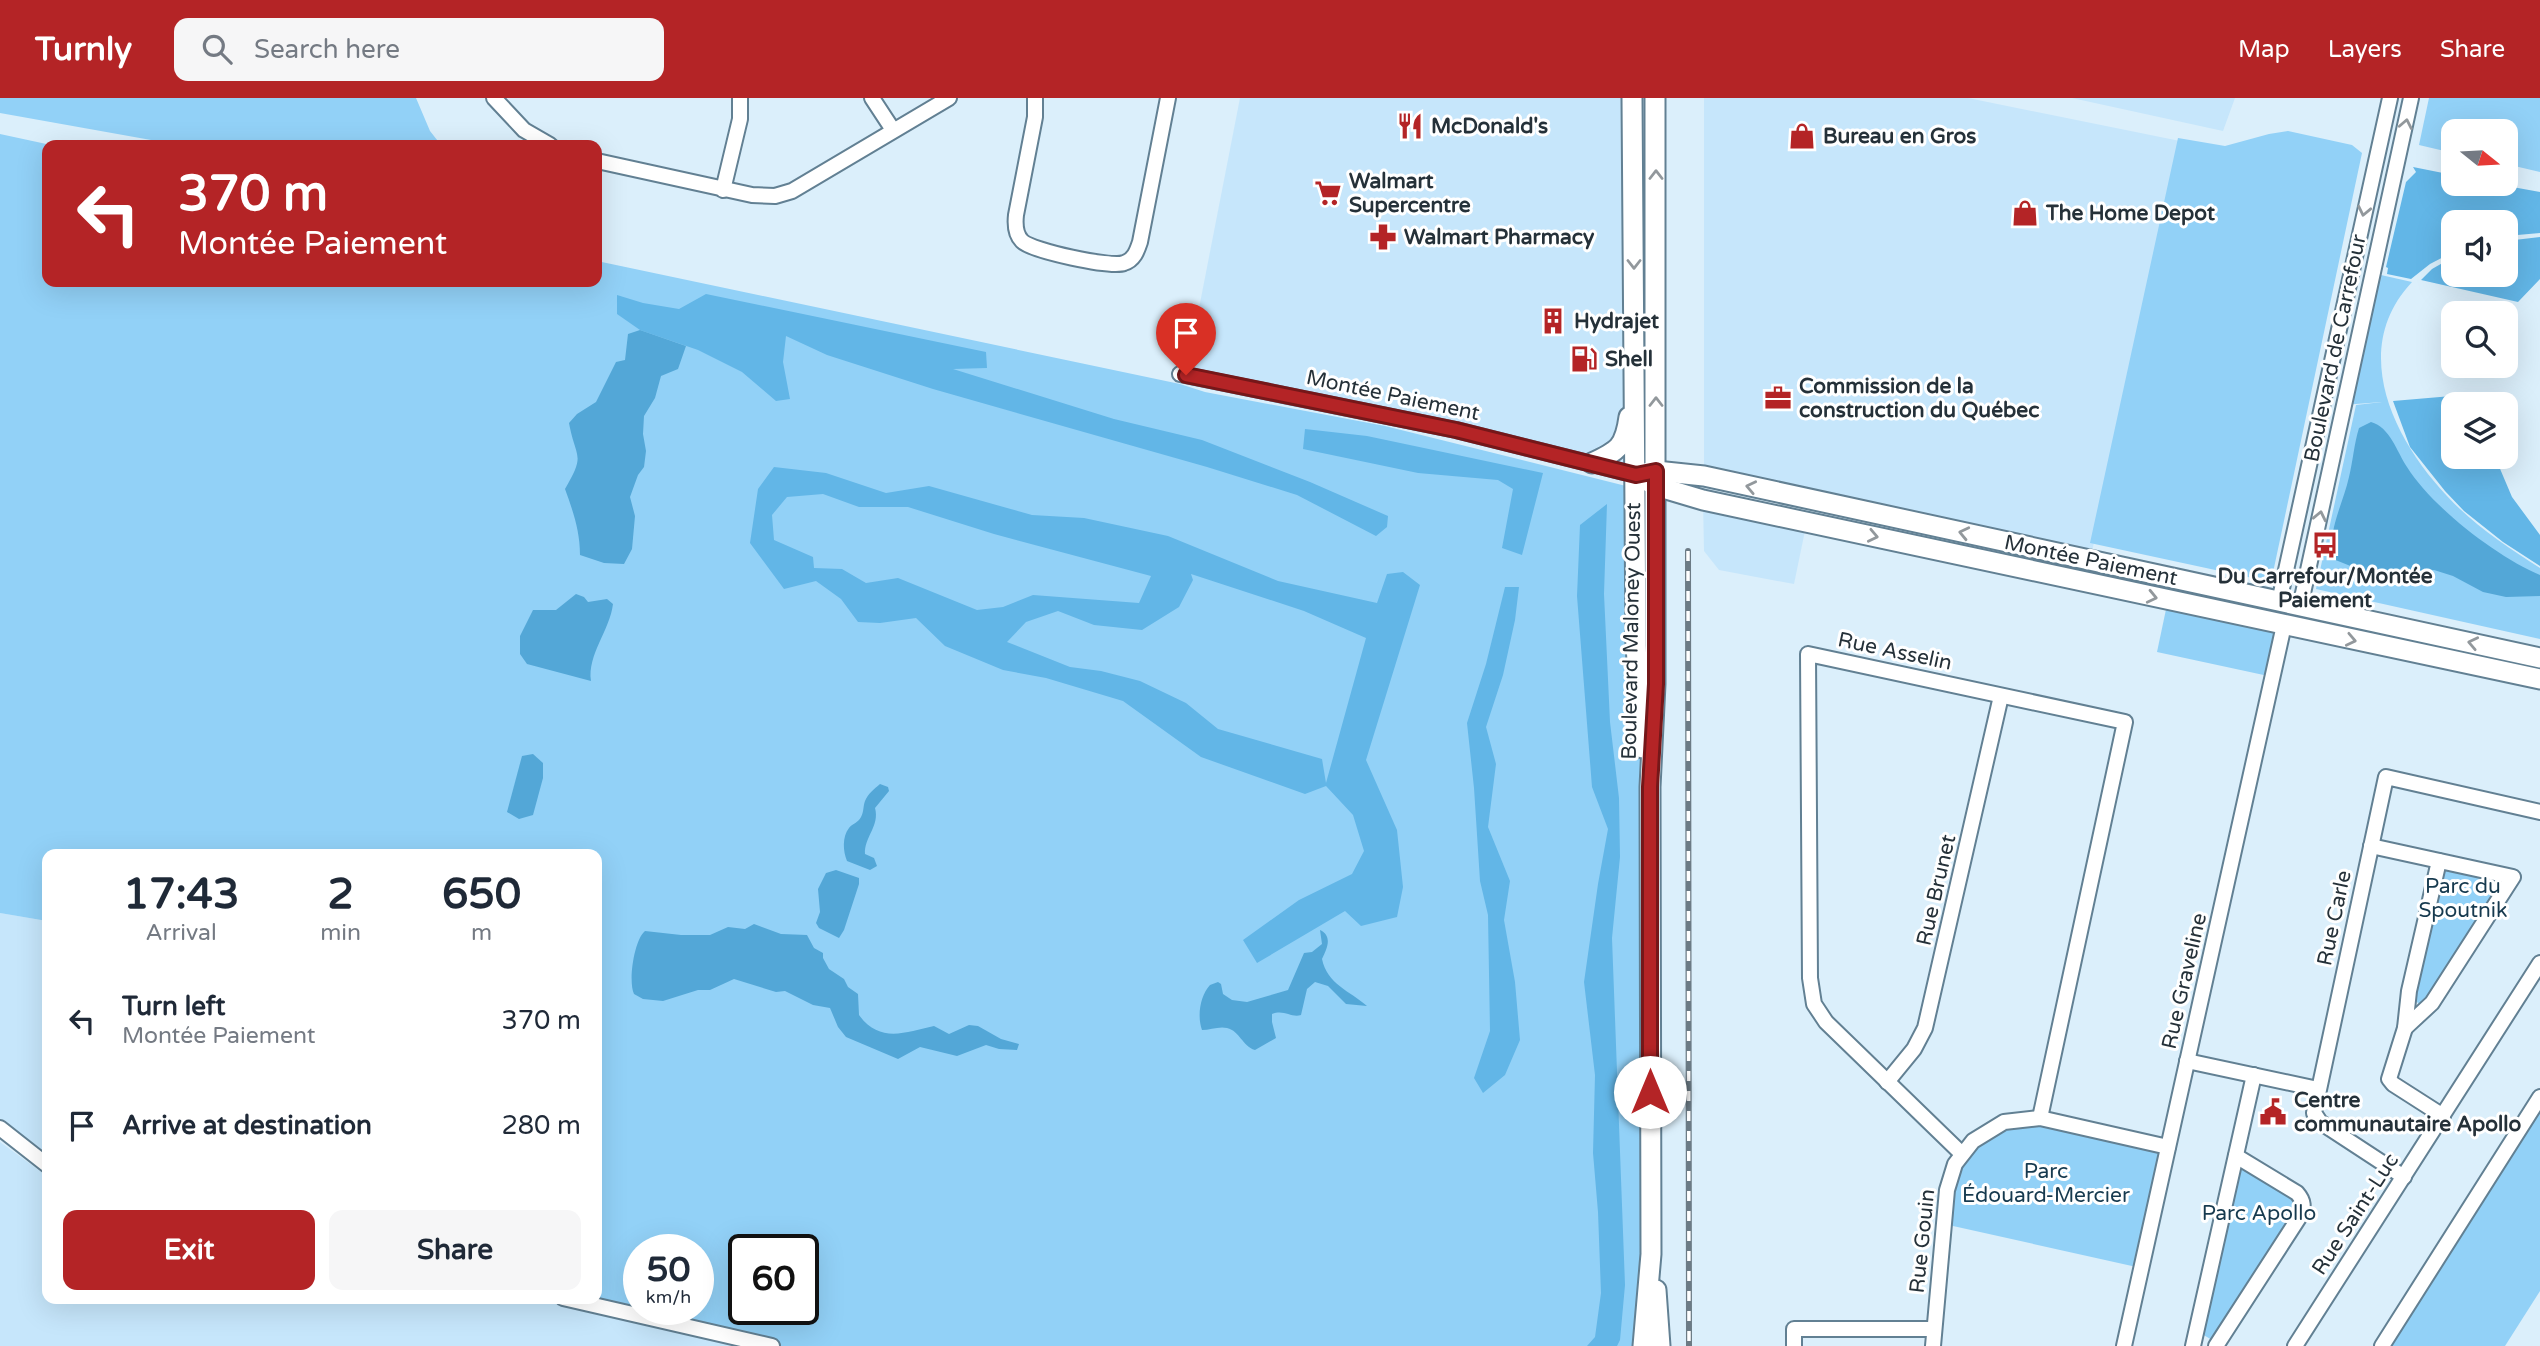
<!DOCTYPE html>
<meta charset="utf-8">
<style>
body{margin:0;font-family:"Varela Round",sans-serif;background:#f6f6f7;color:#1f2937;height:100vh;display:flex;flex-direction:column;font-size:26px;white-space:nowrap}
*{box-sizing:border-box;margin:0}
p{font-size:23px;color:#747a83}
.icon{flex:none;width:38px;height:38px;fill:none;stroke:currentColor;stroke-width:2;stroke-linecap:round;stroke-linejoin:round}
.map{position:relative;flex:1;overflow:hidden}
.drawer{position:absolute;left:42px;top:751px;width:560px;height:455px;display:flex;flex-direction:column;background:#fff;border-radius:14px;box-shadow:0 7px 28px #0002}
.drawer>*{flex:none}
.top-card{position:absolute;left:42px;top:42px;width:560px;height:147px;border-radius:14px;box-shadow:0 7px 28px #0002;background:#b42426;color:#fff;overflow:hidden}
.needle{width:46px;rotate:108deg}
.fabs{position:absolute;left:2441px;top:21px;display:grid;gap:14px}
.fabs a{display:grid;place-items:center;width:77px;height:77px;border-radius:14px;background:#fff;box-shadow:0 7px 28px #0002;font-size:35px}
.speed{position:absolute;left:623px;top:1136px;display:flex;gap:14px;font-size:35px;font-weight:700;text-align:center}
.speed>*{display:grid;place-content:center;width:91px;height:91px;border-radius:50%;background:#fff;box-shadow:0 7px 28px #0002;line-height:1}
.speed small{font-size:18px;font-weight:400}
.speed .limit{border:4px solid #111;border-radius:10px;background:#fff;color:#111}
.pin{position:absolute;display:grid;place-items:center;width:60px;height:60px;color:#fff;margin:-72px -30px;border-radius:50% 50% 50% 0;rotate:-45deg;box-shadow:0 0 7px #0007}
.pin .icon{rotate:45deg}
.me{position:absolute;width:77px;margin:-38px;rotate:0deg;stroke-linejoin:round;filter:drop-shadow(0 0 5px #0008)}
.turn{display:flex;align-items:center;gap:24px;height:147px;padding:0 21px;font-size:32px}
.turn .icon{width:91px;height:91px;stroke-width:2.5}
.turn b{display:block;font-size:49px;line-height:60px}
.eta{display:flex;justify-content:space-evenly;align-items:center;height:119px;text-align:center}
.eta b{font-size:42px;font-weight:700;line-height:49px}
.cta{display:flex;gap:14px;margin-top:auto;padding:14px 21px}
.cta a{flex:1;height:80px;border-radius:14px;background:#b42426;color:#fff;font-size:28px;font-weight:700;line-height:80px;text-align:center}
.cta a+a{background:#f6f6f7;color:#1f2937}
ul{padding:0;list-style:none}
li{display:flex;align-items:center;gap:21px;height:105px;padding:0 21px}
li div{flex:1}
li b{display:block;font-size:26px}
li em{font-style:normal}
header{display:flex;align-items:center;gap:42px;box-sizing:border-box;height:98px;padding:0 35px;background:#b42426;color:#fff}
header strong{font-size:33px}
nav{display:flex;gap:38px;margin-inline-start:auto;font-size:24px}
.search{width:490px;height:63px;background:#f6f6f7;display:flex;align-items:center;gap:18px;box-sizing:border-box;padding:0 24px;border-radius:14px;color:#747a83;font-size:26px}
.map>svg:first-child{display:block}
</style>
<header>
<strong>Turnly</strong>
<div class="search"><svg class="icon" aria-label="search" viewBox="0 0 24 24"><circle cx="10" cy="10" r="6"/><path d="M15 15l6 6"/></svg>Search here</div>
<nav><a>Map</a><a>Layers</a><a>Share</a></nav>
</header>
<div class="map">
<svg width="2540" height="1248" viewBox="0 0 2540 1248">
<rect width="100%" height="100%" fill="#dbeffb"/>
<g fill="#c6e6fb">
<path d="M1240 0H1632L1636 377 1186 277Z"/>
<path d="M1704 0H1968L2180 43 2090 463 1704 378Z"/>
<path d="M2072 0H2235L2223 33Z"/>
<path d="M1703 402 1807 423 1794 486 1719 472 1704 453Z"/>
<path d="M0 815 47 823V1067L0 1030Z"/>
<path d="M0 1044 47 1078V1200L563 1201 772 1248H0Z"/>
</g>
<g fill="#92d1f7" fill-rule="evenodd">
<path d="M0 0H416L430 33 441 47H179L0 15Z"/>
<path d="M2429 0H2540V74L2506 66V33H2454L2453 55 2419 47Z"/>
<path d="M2288 33 2352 47 2362 55 2271 484 2090 445 2178 40 2225 48 2269 36Z"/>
<path d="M0 36 51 47H47V184H597V163L1180 286 1205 294 1385 328 1630 389 1650 689 1643 1248H772L563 1201 597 1200V756H47V823L0 815ZM639 1152H698V1211H639ZM744 1152H803V1211H744Z"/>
<path d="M2372 175 2412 184C2349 251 2393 341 2447 398 2474 427 2507 449 2540 470V541L2316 491 2356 307 2382 304 2343 307Z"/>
<path d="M2168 502 2284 527 2273 579 2157 554Z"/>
<path d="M2439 763 2513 779 2432 905 2420 907 2412 899Z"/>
<path d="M2540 999V1193L2505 1248H2382Z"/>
<path d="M2014 1022 2168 1049 2141 1170 1944 1126 1961 1055Z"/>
<path d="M2236 1058 2303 1101 2212 1242 2202 1236Z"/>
</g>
<g fill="#62b6e7" fill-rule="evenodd">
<path d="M2413 69 2453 77 2454 86H2496L2540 94V135L2506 138V124H2454L2453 154 2430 166 2411 181 2387 176 2388 170 2386 169 2406 84 2416 74Z"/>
<path d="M2540 139V181L2518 204 2421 182 2432 171 2453 159 2454 177H2506V143Z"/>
<path d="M706 196 986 254 987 270 953 271 1114 321 1202 342 1310 384 1388 418 1387 429 1376 438 1297 397 1207 369 933 291 827 257 786 238 783 264 790 301 776 303 742 274 698 252 640 232 617 216V197L643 205 679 211Z"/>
<path d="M2487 295 2488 306H2454V359H2495L2512 399 2540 437V468L2503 444 2464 413 2445 393 2410 349 2393 303Z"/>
<path d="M1305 331 1367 338 1543 375 1522 457 1502 450 1513 391 1498 382 1418 375 1303 351Z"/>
<path d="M774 369 826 375 886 395 929 388 1032 417 1084 420 1168 438 1278 483 1377 505 1387 476 1403 474 1420 487 1366 662 1397 732 1403 789 1397 819 1361 828 1345 813 1257 865 1243 842 1299 802 1352 776 1364 753 1353 717 1326 688 1305 696 1201 659 1123 603 1046 580 1003 572 945 548 916 520 880 525 858 524 841 501 816 483 784 491 750 445 758 391ZM823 396 859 409H908L994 436 1151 478 1139 505 1033 497 1003 509 977 512 898 480 866 485 842 471 814 470 813 459 774 442 772 417 787 399ZM1191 476 1304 513 1366 540 1326 685 1322 661 1218 631 1186 605 1140 583 1101 573 1070 569 1007 544 1026 524 1058 513 1094 527 1142 532 1179 509 1193 482Z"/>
<path d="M1607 406 1604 496 1610 624 1619 700 1620 759 1612 840 1625 1187 1620 1242 1617 1248H1587L1595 1239 1601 1195 1598 1114 1593 1055 1595 977 1584 884 1598 786 1608 731 1592 689 1577 498 1580 427Z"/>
<path d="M1505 489H1519L1515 522 1503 577 1486 629 1496 666 1488 729 1510 783 1504 822 1515 884 1520 942 1505 977 1483 995 1474 980 1490 933 1488 817 1480 783 1474 690 1467 625 1486 566Z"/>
</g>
<g fill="#53a7d7">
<path d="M640 232 686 248 678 271 661 278 655 300 644 318 643 336 646 353 644 369 638 377 630 399 635 418 632 451 624 466 604 465 580 457C580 433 573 413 565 391 586 355 576 362 569 325L577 316 596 304 616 264 625 262 628 236Z"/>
<path d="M2371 324C2390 329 2397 354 2407 369 2432 409 2497 459 2540 477V498L2506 499 2483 494 2453 478 2434 472 2391 477 2368 475 2333 461C2327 433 2343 406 2349 379 2353 363 2354 346 2359 330Z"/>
<path d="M576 496 584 499 588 504 607 501 613 506C610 532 587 557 591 583L527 566 520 556V538L533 512H556Z"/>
<path d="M533 656 543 665V680L533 717 519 721 507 714 522 658Z"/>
<path d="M880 686 888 689 889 693 875 710C880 728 864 739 865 756L874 760 877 768 870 772 847 763C843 753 842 739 849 730 853 725 858 725 861 719 864 714 863 708 865 703 868 696 874 691 880 686Z"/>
<path d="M836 772 859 780V786L844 832 839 840 819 830 816 825 820 814 818 791 826 775Z"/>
<path d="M754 826 781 836 807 837 814 850 823 855V860L829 871 844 881 848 889 858 896 859 917C880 946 906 934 934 928L949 936 969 927 978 928 1001 941 1019 946 1017 952 999 951 986 947 957 958 920 949 898 961 846 939 838 929 830 910 813 907 785 893 776 894 734 881 710 892H698L663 903 643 901 634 896C628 884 634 842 645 833L681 837H710L728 829 745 831Z"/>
<path d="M1320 832C1333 838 1327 851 1322 861 1327 886 1350 893 1367 908L1346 906 1328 888 1315 884 1307 891 1301 917C1291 920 1284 911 1272 916V924L1276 940 1255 952C1242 948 1240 933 1227 930 1219 928 1210 932 1202 932 1197 918 1200 898 1210 887L1218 884 1221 886 1223 896 1232 902 1247 904 1288 892 1304 855 1312 854 1322 846Z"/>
</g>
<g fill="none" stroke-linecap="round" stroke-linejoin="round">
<g stroke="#628093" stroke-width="18">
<g id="minor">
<path d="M494 0 524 32 550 47"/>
<path d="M872 0 893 32"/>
<path d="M1035 0V19L1016 117C1015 126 1015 136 1022 143 1032 153 1111 170 1124 165 1134 162 1137 153 1140 144L1168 0"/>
<path d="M597 63 752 97 775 98 792 93 949 0"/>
<path d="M723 92 740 21V0"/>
<path d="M1180 276 1456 332 1636 377"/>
<path d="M2279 504 2390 0"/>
<path d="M2300 509 2411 0"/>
<path d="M2371 748 2513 779 2432 905 2405 930"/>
<path d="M2439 763 2409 893 2405 930 2389 981 2393 986 2443 1018"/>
<path d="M2187 963 2318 991"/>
<path d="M1887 984 1914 951 1925 930 2001 598"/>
<path d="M0 1030 47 1067"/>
<path d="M1961 1055 1826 924 1814 906 1810 880 1808 556 2125 624 2040 1020"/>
<path d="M2404 1079 2320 1024 2314 1015 2386 679 2540 714"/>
<path d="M563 1200 772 1248"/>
<path d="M1794 1248V1231H1934"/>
<path d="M1933 1248 1947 1092 1955 1066 1973 1043 2004 1024 2040 1020 2168 1049"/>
<path d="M2124 1248 2284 527"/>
<path d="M2193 1248 2254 977"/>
<path d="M2216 1248 2300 1118C2304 1109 2304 1103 2297 1095L2236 1058"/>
<path d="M2295 1248 2540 865"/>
<path d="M2382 1248 2540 999"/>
</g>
</g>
<g stroke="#628093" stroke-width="23">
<g id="major">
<path d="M1632 0 1636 548 1643 650"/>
<path d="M1592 365C1618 353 1625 349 1629 319"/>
<path d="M1644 375 1656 373 1704 378 2540 560"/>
<path d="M1636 377 1656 388 1703 402 2540 581"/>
<path d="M1656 1192 1660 1248"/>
<path d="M1643 1248 1651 1156 1650 689 1655 586V0"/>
</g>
</g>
<use href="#minor" stroke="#fff" stroke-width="14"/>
<use href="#major" stroke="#fff" stroke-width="19"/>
<g stroke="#6c7b85" stroke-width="6">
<path id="rail" d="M1688 453 1689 1248"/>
</g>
<use href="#rail" stroke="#fff" stroke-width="3.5" stroke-dasharray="10" stroke-linecap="butt"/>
</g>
<defs><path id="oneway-chevron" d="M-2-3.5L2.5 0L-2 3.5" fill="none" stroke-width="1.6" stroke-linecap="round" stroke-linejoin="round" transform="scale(1.75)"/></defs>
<g stroke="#92989c">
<use href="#oneway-chevron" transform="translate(2406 26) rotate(-79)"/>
<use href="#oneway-chevron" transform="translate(1656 77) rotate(-90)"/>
<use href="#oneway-chevron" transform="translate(2364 113) rotate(102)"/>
<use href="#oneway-chevron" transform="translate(1634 166) rotate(90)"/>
<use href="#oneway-chevron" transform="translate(1656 304) rotate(-90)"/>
<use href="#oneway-chevron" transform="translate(1751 389) rotate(-168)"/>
<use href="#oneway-chevron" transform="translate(2320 418) rotate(-78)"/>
<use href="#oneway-chevron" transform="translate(1964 435) rotate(-167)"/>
<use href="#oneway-chevron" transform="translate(1873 438) rotate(12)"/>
<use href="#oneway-chevron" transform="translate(2152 499) rotate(13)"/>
<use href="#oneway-chevron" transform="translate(2351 542) rotate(12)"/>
<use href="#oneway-chevron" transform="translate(2473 545) rotate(-168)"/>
</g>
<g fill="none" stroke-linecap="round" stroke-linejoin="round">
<g stroke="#751719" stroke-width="18">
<path id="route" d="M1186 277 1456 332 1636 377 1656 373V586L1650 689V994"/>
</g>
<use href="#route" stroke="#b42426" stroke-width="12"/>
</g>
<defs>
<g id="restaurant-bare" transform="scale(2.1)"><path d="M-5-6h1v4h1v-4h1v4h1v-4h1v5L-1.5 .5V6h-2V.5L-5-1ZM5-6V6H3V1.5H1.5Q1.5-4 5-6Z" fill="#b42426" stroke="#fff" stroke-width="2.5" paint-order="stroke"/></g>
<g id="shop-bare" transform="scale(2.1)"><path d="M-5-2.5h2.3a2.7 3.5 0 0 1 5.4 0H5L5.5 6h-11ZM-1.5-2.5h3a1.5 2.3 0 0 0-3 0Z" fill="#b42426" stroke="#fff" stroke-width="2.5" paint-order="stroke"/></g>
<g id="supermarket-bare" transform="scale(2.1)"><path d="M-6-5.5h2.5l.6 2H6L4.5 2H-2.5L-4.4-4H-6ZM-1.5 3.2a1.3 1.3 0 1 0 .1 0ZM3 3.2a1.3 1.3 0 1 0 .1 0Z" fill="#b42426" stroke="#fff" stroke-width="2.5" paint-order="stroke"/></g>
<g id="pharmacy-bare" transform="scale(2.1)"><path d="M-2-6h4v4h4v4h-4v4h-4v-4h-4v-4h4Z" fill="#b42426" stroke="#fff" stroke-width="2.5" paint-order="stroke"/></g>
<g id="building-bare" transform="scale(2.1)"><path d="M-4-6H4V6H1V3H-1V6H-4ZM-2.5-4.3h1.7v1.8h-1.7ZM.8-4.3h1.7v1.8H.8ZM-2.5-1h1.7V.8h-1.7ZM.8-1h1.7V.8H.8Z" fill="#b42426" stroke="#fff" stroke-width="2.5" paint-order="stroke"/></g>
<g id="fuel-bare" transform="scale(2.1)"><path d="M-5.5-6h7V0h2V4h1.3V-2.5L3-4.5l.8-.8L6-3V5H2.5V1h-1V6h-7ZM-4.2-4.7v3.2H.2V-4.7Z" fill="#b42426" stroke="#fff" stroke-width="2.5" paint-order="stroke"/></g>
<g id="office-bare" transform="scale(2.1)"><path d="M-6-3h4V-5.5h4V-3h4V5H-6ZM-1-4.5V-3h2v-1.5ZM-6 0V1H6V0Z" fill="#b42426" stroke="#fff" stroke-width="2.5" paint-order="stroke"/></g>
<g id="bus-bare" transform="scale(2.1)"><path d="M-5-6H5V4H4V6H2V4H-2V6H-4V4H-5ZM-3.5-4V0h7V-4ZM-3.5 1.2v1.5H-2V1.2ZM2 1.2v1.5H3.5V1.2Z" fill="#b42426" stroke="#fff" stroke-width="2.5" paint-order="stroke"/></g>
<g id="civic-bare" transform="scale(2.1)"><path d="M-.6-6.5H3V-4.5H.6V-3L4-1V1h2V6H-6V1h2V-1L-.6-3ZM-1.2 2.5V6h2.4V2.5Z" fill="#b42426" stroke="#fff" stroke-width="2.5" paint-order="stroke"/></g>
</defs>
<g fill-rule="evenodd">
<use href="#restaurant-bare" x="1410" y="28"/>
<use href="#shop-bare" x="1802" y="38"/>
<use href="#supermarket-bare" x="1328" y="95"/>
<use href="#shop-bare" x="2025" y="115"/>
<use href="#pharmacy-bare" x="1383" y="139"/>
<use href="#building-bare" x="1553" y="223"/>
<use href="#fuel-bare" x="1584" y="261"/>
<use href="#office-bare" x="1778" y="300"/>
<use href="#bus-bare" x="2325" y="447"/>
<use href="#civic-bare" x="2273" y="1014"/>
</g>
<g text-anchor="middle" stroke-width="6" stroke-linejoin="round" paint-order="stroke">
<g font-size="21" font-weight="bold" fill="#253139" stroke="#fff" text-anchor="start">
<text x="1431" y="35">McDonald's</text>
<text x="1823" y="45">Bureau en Gros</text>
<text x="1349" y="90">Walmart<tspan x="1349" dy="24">Supercentre</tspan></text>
<text x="2046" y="122">The Home Depot</text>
<text x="1404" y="146">Walmart Pharmacy</text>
<text x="1574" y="230">Hydrajet</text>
<text x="1605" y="268">Shell</text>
<text x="1799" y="295">Commission de la<tspan x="1799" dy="24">construction du Québec</tspan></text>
<text x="2325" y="485" text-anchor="middle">Du Carrefour/Montée<tspan x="2325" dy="24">Paiement</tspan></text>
<text x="2294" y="1009">Centre<tspan x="2294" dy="24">communautaire Apollo</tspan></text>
</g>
<g font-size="21" fill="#253139" stroke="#fff">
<text transform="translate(2335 250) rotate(-78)" y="7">Boulevard de Carrefour</text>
<text transform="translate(1393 297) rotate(12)" y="7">Montée Paiement</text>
<text transform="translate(2091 462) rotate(12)" y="7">Montée Paiement</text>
<text transform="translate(1631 533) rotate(-89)" y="7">Boulevard Maloney Ouest</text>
<text transform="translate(1895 553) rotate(12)" y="7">Rue Asselin</text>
<text transform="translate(1936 792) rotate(-77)" y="7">Rue Brunet</text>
<text transform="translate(2334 820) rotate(-78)" y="7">Rue Carle</text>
<text transform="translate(2184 883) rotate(-77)" y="7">Rue Graveline</text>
<text transform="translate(2355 1116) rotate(-57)" y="7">Rue Saint-Luc</text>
<text transform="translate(1922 1143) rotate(-84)" y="7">Rue Gouin</text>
</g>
<g font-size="21" fill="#163a4f" stroke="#fff">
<text x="2463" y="795">Parc du<tspan x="2463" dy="24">Spoutnik</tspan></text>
<text x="2046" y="1080">Parc<tspan x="2046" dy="24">Édouard-Mercier</tspan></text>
<text x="2259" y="1122">Parc Apollo</text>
</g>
</g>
</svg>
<div class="fabs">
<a><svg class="needle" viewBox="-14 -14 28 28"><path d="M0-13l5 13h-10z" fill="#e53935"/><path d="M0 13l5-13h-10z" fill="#747a83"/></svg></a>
<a><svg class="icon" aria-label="sound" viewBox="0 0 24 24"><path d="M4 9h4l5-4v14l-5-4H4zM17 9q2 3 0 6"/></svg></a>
<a><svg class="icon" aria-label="search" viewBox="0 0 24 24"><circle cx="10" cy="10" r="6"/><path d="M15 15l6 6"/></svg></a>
<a><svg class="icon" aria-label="layers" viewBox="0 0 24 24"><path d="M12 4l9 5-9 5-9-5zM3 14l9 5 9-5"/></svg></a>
</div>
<div class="speed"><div>50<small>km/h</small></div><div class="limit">60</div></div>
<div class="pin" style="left:1186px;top:277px;background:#d93025"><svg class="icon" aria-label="arrive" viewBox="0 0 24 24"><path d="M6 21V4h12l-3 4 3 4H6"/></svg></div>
<svg class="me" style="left:1650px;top:994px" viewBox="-20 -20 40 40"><circle r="19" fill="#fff"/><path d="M0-13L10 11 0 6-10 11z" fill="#b42426"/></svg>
<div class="top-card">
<div class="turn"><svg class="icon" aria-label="left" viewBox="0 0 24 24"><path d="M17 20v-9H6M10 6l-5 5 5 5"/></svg><div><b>370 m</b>Montée Paiement</div></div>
</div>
<section class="drawer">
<div class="eta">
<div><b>17:43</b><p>Arrival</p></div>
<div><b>2</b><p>min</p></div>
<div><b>650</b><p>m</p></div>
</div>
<ul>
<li><svg class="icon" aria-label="left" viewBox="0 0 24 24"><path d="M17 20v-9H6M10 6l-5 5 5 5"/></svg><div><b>Turn left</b><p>Montée Paiement</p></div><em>370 m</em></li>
<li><svg class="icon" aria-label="arrive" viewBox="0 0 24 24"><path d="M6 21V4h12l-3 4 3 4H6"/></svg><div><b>Arrive at destination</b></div><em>280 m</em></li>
</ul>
<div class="cta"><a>Exit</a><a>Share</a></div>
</section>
</div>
